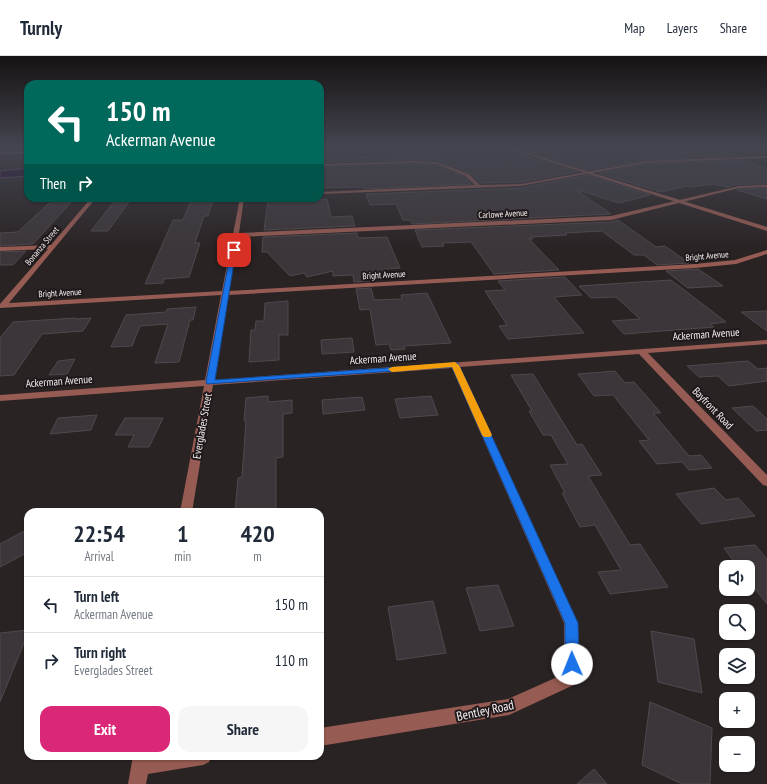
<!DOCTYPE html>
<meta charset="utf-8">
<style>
body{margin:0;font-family:"PT Sans Narrow",sans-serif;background:#f6f6f7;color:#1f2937;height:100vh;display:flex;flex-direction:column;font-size:15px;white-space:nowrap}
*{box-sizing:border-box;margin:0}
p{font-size:13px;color:#747a83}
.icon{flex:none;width:22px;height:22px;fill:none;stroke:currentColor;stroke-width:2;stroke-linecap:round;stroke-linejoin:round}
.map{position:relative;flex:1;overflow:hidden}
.side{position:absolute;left:24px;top:452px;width:300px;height:252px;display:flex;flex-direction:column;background:#fff;border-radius:12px;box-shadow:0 1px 3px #0004}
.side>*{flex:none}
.guide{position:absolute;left:24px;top:24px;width:300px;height:122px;border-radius:12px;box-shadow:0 1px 3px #0004;background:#00695c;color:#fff;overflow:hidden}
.buttons{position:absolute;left:719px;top:504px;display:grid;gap:8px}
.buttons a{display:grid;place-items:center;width:36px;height:36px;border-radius:8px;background:#fff;box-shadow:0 1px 3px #0004;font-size:20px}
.pin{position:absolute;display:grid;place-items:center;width:34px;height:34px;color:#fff;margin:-17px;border-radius:8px;box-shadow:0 2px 6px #0006}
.me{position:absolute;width:44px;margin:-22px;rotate:359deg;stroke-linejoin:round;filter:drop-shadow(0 0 3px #0008)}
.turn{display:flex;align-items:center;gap:14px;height:84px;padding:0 16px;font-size:18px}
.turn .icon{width:52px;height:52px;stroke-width:2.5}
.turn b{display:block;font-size:28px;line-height:34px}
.then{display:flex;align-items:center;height:38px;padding:0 16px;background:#0003;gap:8px;font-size:15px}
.eta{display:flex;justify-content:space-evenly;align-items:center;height:68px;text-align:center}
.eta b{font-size:24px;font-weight:600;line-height:28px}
.action{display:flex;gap:8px;margin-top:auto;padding:8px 16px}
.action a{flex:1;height:46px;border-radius:12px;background:#db2777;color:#fff;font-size:16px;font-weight:600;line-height:46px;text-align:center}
.action a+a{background:#f6f6f7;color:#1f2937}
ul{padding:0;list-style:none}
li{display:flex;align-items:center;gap:12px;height:56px;padding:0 16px;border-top:1px solid #e0e1e3}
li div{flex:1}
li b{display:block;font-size:15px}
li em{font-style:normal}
header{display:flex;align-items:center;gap:24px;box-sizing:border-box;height:56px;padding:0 20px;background:#fff;border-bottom:1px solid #e0e1e3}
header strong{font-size:19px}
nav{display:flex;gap:22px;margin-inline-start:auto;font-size:14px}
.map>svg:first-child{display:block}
</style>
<header>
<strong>Turnly</strong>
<nav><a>Map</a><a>Layers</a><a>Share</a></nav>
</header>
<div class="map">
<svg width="767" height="728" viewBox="0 0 767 728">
<rect width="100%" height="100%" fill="#2a2324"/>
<path fill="#1f0031" stroke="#5f476a" d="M28 111V120L0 122V115L19 113Z"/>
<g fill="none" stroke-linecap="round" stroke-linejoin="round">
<path fill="#5f476a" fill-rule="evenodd" d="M649 91H657L606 96 605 95Z"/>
</g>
<g fill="#3c363a" stroke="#4f494d">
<path d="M320 91H352L357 101 389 100 388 98H396L392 91H502L512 96 577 116 521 126 481 127 470 117 437 104H415L320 106Z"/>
<path d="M532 91H601L625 98 720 94 734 100 646 104 588 114 524 94Z"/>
<path d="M745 104 767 113V128H739L727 131 713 128 691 131 687 130 661 136 599 117 646 108Z"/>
<path d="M415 108 437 109 464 121 471 128 364 133 363 131H352L320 132V111Z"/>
<path d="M587 119 650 139 619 147 575 133 611 158 412 168 410 164H403L396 148 370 149 366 138 521 132Z"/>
<path d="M767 132V143L737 134 739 133Z"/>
<path d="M58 142H75L33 188 0 190V177L18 176 48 148 52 147Z"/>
<path d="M117 142H132L108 175H91Z"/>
<path d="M213 143 208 160H204L195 187H200L189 221 164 223 163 227 145 228 173 164H183L191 144Z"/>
<path d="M327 143 331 161 352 160 355 170 264 174 268 145Z"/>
<path d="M618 164 656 191 665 190 689 207 657 209 644 199H634L602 175 565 177 567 179 531 181 533 183H529L559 214 494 218 471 186 442 187 444 190 422 191 415 174 611 166Z"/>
<path d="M357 177 358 182 387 181 400 212 384 213 386 217 367 218 369 225 354 226 353 219 333 220V215L307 221 304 217 290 220 267 196H262L263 181Z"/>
<path d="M26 195 13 209H0V196Z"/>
<path d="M698 213 723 230 688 232 666 215Z"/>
<path d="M565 221 582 239 554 241 584 277 508 283 499 270 507 269 485 235 505 234 498 225Z"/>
<path d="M671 224 726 266 710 268 714 271 624 278 612 265 640 263 616 241 591 242 579 230Z"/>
<path d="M371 232 374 244 402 243 401 239 427 237 451 287 404 290 405 293 391 294 389 288 376 289 370 253 360 254 356 233Z"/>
<path d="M288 245V279H279V304L249 306 251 274H255L256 265H264L265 247Z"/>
<path d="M196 251 193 264H190L179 306 155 307 168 268 140 270 132 290 111 291 126 259 166 256 167 253Z"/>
<path d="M767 255V275L741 256Z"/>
<path d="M75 262V263L91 262 83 275 42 278 14 319 0 320V282L13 266Z"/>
<path d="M352 282 354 296 322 298 321 284Z"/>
<path d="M75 303 67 318 49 319 58 305Z"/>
<path d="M748 305 758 313 767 312V325L729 330 718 320 699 321 687 310Z"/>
<path d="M615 315 625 327 634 326 661 357H653L689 400 701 399 712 412 689 414 682 406 657 408 639 385 649 384 613 339 594 340 578 318Z"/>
<path d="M533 318 577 389 582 388 602 419 588 420 630 489 640 488 668 531 610 538 598 516 621 514 595 469 580 471 562 437H565L550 409 568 408 551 379H543L529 355H532L511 319Z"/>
<path d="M268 340V346L292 344V357L283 358V401L276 402V452L235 456 238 422 242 421 246 365H244L246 342Z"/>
<path d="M431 340 438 359 400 362 395 343Z"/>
<path d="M362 341 365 354 323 358 322 344Z"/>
<path d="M753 350 767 363V374L756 375 732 352Z"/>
<path d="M97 359 91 374 50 378 58 362Z"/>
<path d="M125 362H163L149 391H128L134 379H115Z"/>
<path d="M714 432 726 444 738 442 755 460 701 468 676 438Z"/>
<path d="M28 473V496L0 511V488Z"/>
<path d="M755 489 767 503V548L748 524V511H738L724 492Z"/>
<path d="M498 529 514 570 480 575 466 532Z"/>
<path d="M433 545 446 597 397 604 388 551Z"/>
<path d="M28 574V577L0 646V577Z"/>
<path d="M651 575 694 583 702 637 658 626Z"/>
<path d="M650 646 712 672 710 728H682L642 709Z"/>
<path d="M594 713 607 728H577Z"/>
</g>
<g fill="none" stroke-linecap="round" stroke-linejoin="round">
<g fill="#965b52" fill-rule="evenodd">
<path d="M523 91H531L513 95 511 94Z"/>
<path d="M28 95V97L0 98V96Z"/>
<path d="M767 100V102L646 107 521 130 320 138V136L475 129 465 120 437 108 415 107 320 110V108L415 105 437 106 469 118 480 129 521 128 646 105Z"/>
<path d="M767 129V131L739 132 611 164 238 181 229 235 695 208 735 204 767 194V198L736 208 695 212 228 239 214 324 767 284V288L648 297 767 419V430L763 429 639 298 460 311 578 567 580 622 578 627 509 659 320 690V672L508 643 564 618V567L452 312 213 329 192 456H180L204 330 0 345V339L205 324 221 239 0 252V248L48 193 0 195V191L51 189 91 142H96L9 247 222 235 240 142H244L239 177 611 160 739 130Z"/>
<path d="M133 700H212L209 706 203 709 148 718 146 728H128Z"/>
</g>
<path fill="#965b52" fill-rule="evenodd" d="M503 91H509L767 171V175Z"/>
</g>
<linearGradient id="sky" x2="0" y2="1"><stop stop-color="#171314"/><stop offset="0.47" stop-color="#444550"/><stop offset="1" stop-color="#444550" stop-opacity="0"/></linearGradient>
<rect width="767" height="193" fill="url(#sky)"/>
<path fill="#1a73e8" stroke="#114b97" d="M234 192 236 194 215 324 458 307 578 567 579 608 577 613 572 615 567 613 565 608V567L452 311 207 328 206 326 231 194Z"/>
<path fill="#f59e0b" d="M455 306 459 309 492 379 490 381H484L482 379 452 311 392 316 388 313 392 311Z"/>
<g text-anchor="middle" stroke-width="4" stroke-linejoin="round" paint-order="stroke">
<g font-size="9" fill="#f4eeef" stroke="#20191b">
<text transform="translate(503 158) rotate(-3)" y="3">Carlowe Avenue</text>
<text transform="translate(42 190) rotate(-50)" y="3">Bonanza Street</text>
<text transform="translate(707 200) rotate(-5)" y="3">Bright Avenue</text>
<text transform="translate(384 219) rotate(-3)" y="3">Bright Avenue</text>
<text transform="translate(60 237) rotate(-3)" y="3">Bright Avenue</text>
</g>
<g font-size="11" fill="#f4eeef" stroke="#20191b">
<text transform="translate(706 278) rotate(-4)" y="4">Ackerman Avenue</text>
<text transform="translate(383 302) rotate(-4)" y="4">Ackerman Avenue</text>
<text transform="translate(59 325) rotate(-4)" y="4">Ackerman Avenue</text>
<text transform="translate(713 352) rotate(46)" y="4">Bayfront Road</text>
<text transform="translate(202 370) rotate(-80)" y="4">Everglades Street</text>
</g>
<g font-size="13" fill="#f4eeef" stroke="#20191b">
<text transform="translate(485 654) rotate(-12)" y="5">Bentley Road</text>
</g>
</g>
</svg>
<div class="buttons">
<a><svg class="icon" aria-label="sound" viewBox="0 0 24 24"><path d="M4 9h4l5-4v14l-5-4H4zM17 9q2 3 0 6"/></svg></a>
<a><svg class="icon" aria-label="search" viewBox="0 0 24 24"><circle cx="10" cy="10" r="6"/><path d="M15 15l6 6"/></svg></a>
<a><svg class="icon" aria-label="layers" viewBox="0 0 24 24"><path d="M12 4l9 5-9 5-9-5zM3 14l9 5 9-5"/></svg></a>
<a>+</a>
<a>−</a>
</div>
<div class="pin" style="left:234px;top:194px;background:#d93025"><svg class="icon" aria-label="arrive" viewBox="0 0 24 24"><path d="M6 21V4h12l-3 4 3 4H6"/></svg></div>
<svg class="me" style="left:572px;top:608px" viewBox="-20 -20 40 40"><circle r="19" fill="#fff"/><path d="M0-13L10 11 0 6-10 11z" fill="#1a73e8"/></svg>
<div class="guide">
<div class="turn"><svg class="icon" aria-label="left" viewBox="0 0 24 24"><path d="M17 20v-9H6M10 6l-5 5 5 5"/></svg><div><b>150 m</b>Ackerman Avenue</div></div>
<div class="then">Then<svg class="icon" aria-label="right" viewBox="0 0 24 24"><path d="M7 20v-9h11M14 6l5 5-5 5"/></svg></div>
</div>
<section class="side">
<div class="eta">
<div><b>22:54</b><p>Arrival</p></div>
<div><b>1</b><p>min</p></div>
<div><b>420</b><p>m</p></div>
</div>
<ul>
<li><svg class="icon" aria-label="left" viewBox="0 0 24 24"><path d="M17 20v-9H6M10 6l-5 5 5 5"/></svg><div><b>Turn left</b><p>Ackerman Avenue</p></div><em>150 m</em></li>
<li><svg class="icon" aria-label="right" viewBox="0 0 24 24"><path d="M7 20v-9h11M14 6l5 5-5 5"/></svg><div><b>Turn right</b><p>Everglades Street</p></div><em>110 m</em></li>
</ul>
<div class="action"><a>Exit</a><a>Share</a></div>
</section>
</div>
